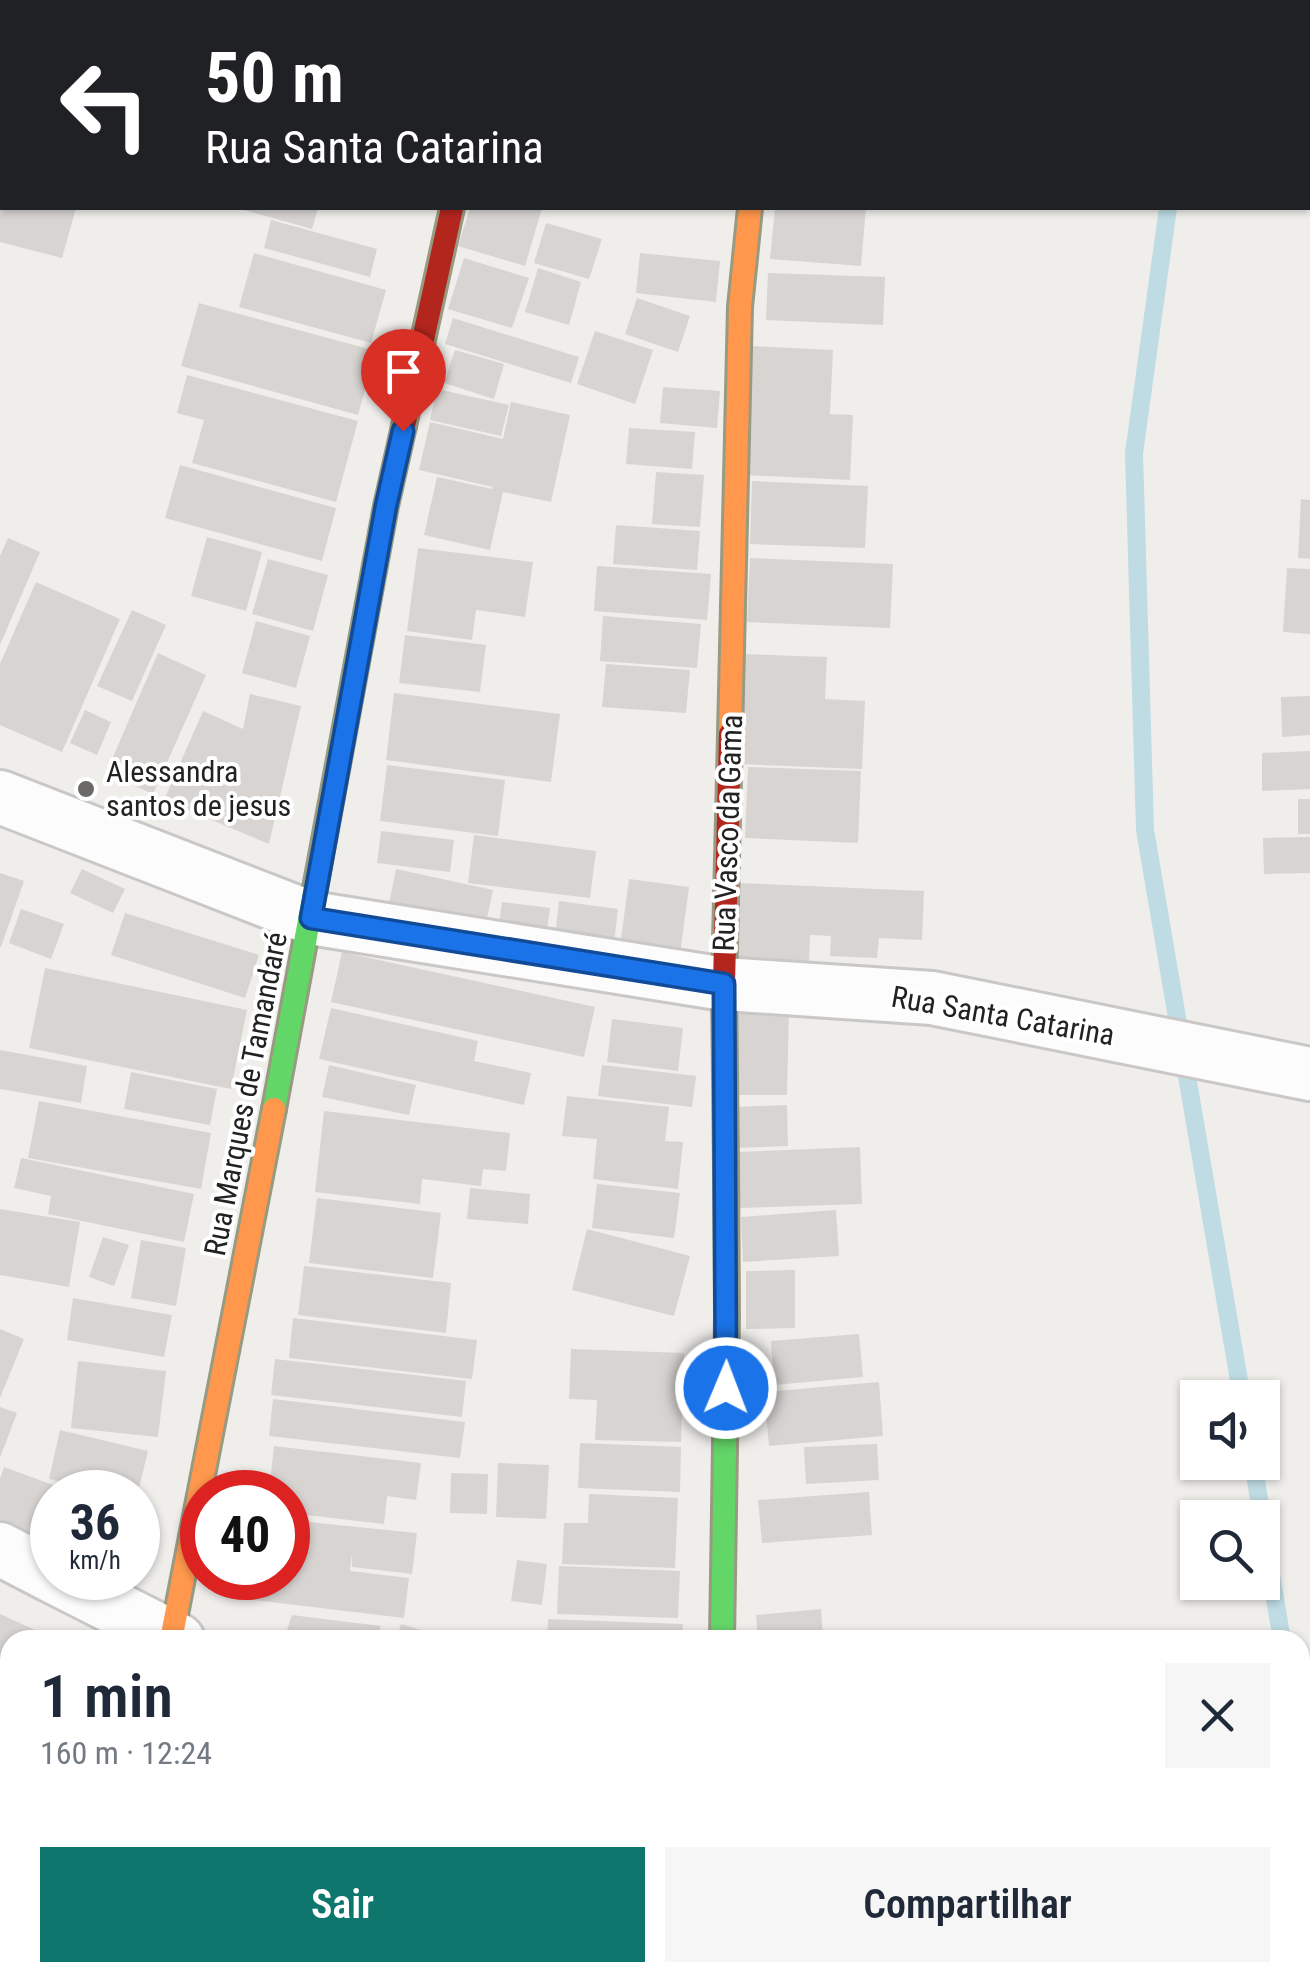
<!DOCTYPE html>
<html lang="pt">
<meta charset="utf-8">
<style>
body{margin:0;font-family:"Roboto Condensed",sans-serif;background:#f6f6f7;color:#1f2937;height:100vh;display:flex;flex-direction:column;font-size:38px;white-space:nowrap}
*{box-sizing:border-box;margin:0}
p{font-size:32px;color:#747a83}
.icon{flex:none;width:55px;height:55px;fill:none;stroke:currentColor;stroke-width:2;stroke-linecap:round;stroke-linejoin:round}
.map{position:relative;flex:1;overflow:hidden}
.sheet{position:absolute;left:0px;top:1630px;width:1310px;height:352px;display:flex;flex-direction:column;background:#fff;border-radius:30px 30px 0 0;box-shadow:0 2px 8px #0004}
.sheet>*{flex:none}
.top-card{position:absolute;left:0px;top:0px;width:1310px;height:210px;box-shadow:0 2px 8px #0004;background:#202124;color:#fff;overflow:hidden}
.buttons{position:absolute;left:1180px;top:1380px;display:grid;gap:20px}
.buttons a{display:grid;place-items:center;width:100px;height:100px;border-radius:0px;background:#fff;box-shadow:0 2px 8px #0004;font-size:50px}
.speed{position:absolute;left:30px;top:1470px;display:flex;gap:20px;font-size:50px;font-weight:700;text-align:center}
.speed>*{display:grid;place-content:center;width:130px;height:130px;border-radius:50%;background:#fff;box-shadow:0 2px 8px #0004;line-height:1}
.speed small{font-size:25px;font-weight:400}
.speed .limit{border:15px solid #d22;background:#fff;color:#111}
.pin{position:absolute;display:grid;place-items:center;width:85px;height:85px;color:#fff;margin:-102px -42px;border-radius:50% 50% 50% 0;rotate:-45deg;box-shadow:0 0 10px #0007}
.pin .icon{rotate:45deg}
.me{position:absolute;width:110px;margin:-55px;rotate:1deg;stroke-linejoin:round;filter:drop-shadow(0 0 8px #0008)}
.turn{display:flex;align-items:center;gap:35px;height:210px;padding:0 40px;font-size:45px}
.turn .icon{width:130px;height:130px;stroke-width:2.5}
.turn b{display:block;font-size:70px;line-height:85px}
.round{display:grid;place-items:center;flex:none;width:105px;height:105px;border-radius:0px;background:#f6f6f7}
.overview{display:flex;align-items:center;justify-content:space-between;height:170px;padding:0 40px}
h1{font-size:60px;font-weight:600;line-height:75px}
.cta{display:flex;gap:20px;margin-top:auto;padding:20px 40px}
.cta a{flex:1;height:115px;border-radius:0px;background:#0f766e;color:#fff;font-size:40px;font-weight:600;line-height:115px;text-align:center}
.cta a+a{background:#f6f6f7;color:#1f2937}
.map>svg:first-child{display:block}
</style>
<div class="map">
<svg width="1310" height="1982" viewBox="0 0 1310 1982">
<rect width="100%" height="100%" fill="#f0eeeb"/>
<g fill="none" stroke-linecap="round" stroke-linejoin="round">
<g stroke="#bfdbe3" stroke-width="18">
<path d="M1200 2 1201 0"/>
<path d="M1168 208 1134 453 1145 830 1242 1398"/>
<path d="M1253 1462 1262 1518"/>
<path d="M1262 1522 1282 1640"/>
<path d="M1300 1742 1310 1799"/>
</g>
</g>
<g fill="#d7d4d2">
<path d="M0 208H76L62 258 0 242Z"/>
<path d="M237 208H318L312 229Z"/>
<path d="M470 208H542L525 266 458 246Z"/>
<path d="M775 208H866L861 266 770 259Z"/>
<path d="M271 220 377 249 370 277 264 248Z"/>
<path d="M546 223 602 239 589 279 534 263Z"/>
<path d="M254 253 386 290 371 343 239 307Z"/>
<path d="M640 253 720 261 716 302 636 293Z"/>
<path d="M464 258 529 278 512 328 448 309Z"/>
<path d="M538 268 581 282 569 325 525 312Z"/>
<path d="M768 273 885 277 883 325 766 320Z"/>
<path d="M637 298 690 316 678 352 625 334Z"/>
<path d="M199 303 376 351 358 415 181 366Z"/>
<path d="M453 318 579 357 571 383 445 344Z"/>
<path d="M595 331 653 350 635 404 577 384Z"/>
<path d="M751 346 833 350 830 414 853 415 850 480 744 475Z"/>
<path d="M455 350 504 364 494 399 444 383Z"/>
<path d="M187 375 358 421 336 502 192 463 204 420 177 413Z"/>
<path d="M663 387 720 391 717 428 660 423Z"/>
<path d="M437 389 509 405 501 436 430 420Z"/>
<path d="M511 402 570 415 551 502 503 492 490 550 424 535 437 477 492 489 493 487 419 470 430 422 503 439Z"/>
<path d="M629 428 695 432 692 469 626 464Z"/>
<path d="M180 465 336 508 322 561 165 518Z"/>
<path d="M656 472 704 475 700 527 652 524Z"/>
<path d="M752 481 868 486 865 548 750 544Z"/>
<path d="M1301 499 1310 500V559L1298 558Z"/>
<path d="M616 525 700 531 697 570 613 564Z"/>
<path d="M207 537 262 552 246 611 191 596Z"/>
<path d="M8 538 40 552 0 645V556Z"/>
<path d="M418 548 533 562 525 617 476 610 472 640 407 631Z"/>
<path d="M750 558 893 564 890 628 747 622Z"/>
<path d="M268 559 328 575 313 631 252 614Z"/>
<path d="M597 566 711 574 707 620 594 611Z"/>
<path d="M1287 568 1310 569V634L1283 632Z"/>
<path d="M36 582 120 619 62 752 0 725V664Z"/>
<path d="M132 610 166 625 132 701 97 686Z"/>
<path d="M603 616 701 624 697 668 600 661Z"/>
<path d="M256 621 310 636 296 688 242 673Z"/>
<path d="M405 635 486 645 480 692 399 683Z"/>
<path d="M158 653 206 675 153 794 106 773Z"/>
<path d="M743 654 827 657 825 699 865 701 862 769 738 764Z"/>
<path d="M606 664 690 670 686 713 602 707Z"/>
<path d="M394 693 560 714 551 782 386 760Z"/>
<path d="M250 694 301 706 269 844 164 800 203 711 243 729Z"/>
<path d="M1310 696V735L1282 737 1281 697Z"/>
<path d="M85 710 111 722 97 755 70 743Z"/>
<path d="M1310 751V789L1262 791V753Z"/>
<path d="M387 765 505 780 498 836 380 821Z"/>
<path d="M748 767 861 771 858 843 745 838Z"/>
<rect x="1298" y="799" width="12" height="35"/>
<path d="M381 831 454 840 450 872 377 863Z"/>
<path d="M474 835 596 851 590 898 468 883Z"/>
<path d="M1310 837V873L1264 874 1263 838Z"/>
<path d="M82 869 125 889 113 913 70 893Z"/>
<path d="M396 869 493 890 483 937 386 918Z"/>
<path d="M0 873 24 881 1 947H0Z"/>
<path d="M629 879 689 887 680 954 620 946Z"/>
<path d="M739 883 924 891 922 940 879 938 877 958 830 956 831 936 810 935 809 963 735 960Z"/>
<path d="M559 901 618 909 614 943 555 936Z"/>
<path d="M502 902 550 908 546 939 498 932Z"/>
<path d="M21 909 64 924 51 959 9 943Z"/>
<path d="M125 913 259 955 245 998 111 955Z"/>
<path d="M342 952 595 1007 584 1057 331 1002Z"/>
<path d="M45 968 247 1010 231 1089 29 1048Z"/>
<path d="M736 1007 789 1008 787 1095H733Z"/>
<path d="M331 1008 478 1041 474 1061 531 1073 524 1105 319 1059Z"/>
<path d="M612 1019 683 1028 678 1071 607 1062Z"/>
<path d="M0 1050 87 1066 81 1103 0 1089Z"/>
<path d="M329 1065 416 1085 409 1115 322 1097Z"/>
<path d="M602 1065 696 1076 692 1107 598 1096Z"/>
<path d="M131 1072 217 1089 210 1125 124 1109Z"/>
<path d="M567 1096 669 1107 665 1141 683 1142 678 1189 593 1179 597 1139 562 1136Z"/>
<path d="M39 1101 211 1133 201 1189 28 1158Z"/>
<path d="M787 1105 788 1146 735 1148 734 1107Z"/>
<path d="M324 1111 510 1133 506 1171 483 1169 481 1186 422 1179 420 1204 315 1192Z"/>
<path d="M860 1147 862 1204 740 1208 739 1152Z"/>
<path d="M21 1158 194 1194 184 1242 48 1214 51 1196 14 1188Z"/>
<path d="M597 1184 680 1193 674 1238 592 1228Z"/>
<path d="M470 1188 530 1194 528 1224 467 1219Z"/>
<path d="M317 1198 441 1213 433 1278 309 1263Z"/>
<path d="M0 1209 80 1222 69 1287 0 1275Z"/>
<path d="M836 1210 839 1256 743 1262 741 1217Z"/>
<path d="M587 1229 690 1256 674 1316 572 1290Z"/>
<path d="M103 1237 129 1245 114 1286 89 1277Z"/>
<path d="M141 1240 186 1248 176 1306 131 1298Z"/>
<path d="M304 1266 451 1283 446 1333 298 1315Z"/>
<path d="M795 1270V1328L746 1329V1271Z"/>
<path d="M73 1298 172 1315 164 1357 67 1340Z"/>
<path d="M293 1318 477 1340 472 1379 289 1358Z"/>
<path d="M0 1329 24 1339 0 1398Z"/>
<path d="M859 1334 863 1377 774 1385 771 1341Z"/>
<path d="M571 1349 684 1353 681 1442 595 1440 597 1400 569 1399Z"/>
<path d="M275 1359 466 1381 462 1417 271 1395Z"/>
<path d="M78 1361 166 1371 158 1437 71 1428Z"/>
<path d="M879 1382 883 1436 769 1446 764 1392Z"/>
<path d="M273 1399 465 1422 460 1458 269 1436Z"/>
<path d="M0 1407 17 1413 0 1458Z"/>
<path d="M60 1430 148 1451 138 1492H108L49 1479Z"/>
<path d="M580 1443 681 1447 680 1492 578 1488Z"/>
<path d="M877 1444 879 1480 806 1484 804 1447Z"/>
<path d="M274 1446 421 1463 416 1500 387 1496 384 1524 288 1513V1492H269Z"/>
<path d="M498 1463 549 1465 546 1519 496 1517Z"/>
<path d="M4 1467 64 1489 63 1492H52V1540L0 1520V1479Z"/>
<path d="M451 1473 488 1474 487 1514 450 1513Z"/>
<path d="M869 1492 872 1535 762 1543 758 1500Z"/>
<path d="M589 1494 678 1498 675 1568 562 1564 564 1523H588Z"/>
<path d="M288 1520 417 1533 412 1574 352 1567V1553L350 1571 409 1578 404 1618 237 1598 240 1578H288Z"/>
<path d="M517 1560 547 1564 542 1605 511 1601Z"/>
<path d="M559 1566 680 1571 678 1618 557 1614Z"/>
<path d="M821 1609 823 1640H758L756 1615Z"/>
<path d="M0 1614 57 1640H10V1693L0 1688Z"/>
<path d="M292 1615 381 1626 376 1640H287L284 1639Z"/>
<path d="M548 1619 683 1624 682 1640H547Z"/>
<path d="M401 1624 450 1639V1640H396Z"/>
<path d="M0 1715 10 1719V1972H71L69 1982H0Z"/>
<path d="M869 1972H1009L1010 1982H870Z"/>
<path d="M862 1975 863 1982H808V1979Z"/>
</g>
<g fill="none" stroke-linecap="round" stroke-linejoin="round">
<g stroke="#c9c8c7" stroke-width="58">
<g id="street">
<path d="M771 2V0"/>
<path d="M0 797 311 918 724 984 932 998 1310 1074"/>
<path d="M0 1549 52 1576"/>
<path d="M56 1578 178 1640"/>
<path d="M696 1972V1982"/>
</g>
</g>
<g stroke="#999a82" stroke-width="28">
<g id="fast">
<path d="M508 2 509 0"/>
<path d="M274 1109 386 506 404 426"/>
<path d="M722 1640 727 1317 726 1166"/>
<path d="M129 1982 130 1972"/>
</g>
</g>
<g stroke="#999a82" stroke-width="28">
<g id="slow">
<path d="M730 734 740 307 750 208"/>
<path d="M171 1640 274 1109"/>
</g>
</g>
<g stroke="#999a82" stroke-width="28">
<g id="jam">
<path d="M404 426 452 208"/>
<path d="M726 1166 724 984 730 734"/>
</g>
</g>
<use href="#street" stroke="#fdfcfc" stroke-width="52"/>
<use href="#fast" stroke="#63d668" stroke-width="22"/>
<use href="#slow" stroke="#ff974d" stroke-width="22"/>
<use href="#jam" stroke="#b3261e" stroke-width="22"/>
</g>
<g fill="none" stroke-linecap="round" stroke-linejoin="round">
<g stroke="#114b97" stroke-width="25">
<path id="route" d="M403 431 386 506 311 918 724 984 726 1388"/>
</g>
<use href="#route" stroke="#1a73e8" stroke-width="18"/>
</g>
<circle fill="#6a6968" stroke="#fff" stroke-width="4" cx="86" cy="789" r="10"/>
<g text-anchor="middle" stroke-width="8" stroke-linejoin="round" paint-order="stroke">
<g font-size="30" fill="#222" stroke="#fff" text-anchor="start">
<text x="106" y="782">Alessandra<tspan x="106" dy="34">santos de jesus</tspan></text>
</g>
<g font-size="30" fill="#222" stroke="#fff">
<text transform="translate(728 833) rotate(-88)" y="10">Rua Vasco da Gama</text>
<text transform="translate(1003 1016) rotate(10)" y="10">Rua Santa Catarina</text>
<text transform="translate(246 1094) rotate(-79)" y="10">Rua Marques de Tamandaré</text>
</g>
</g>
</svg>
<div class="buttons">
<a><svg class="icon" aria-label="sound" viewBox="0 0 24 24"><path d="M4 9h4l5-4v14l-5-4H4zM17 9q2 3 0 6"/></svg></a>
<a><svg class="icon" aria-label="search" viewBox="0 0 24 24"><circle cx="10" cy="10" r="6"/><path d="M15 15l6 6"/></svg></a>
</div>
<div class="speed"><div>36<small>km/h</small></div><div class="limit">40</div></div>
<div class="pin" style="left:403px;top:431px;background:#d93025"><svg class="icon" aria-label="arrive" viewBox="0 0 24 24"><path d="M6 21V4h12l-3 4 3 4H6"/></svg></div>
<svg class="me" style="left:726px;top:1388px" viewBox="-20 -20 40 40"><circle r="17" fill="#1a73e8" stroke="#fff" stroke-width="3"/><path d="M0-11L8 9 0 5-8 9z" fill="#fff"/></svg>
<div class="top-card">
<div class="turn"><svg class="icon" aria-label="left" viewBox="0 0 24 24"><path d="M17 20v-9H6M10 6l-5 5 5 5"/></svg><div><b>50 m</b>Rua Santa Catarina</div></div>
</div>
<section class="sheet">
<div class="overview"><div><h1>1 min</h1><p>160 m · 12:24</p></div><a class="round"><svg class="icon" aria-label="close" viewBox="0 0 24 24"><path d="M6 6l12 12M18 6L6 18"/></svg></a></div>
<div class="cta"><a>Sair</a><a>Compartilhar</a></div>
</section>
</div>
